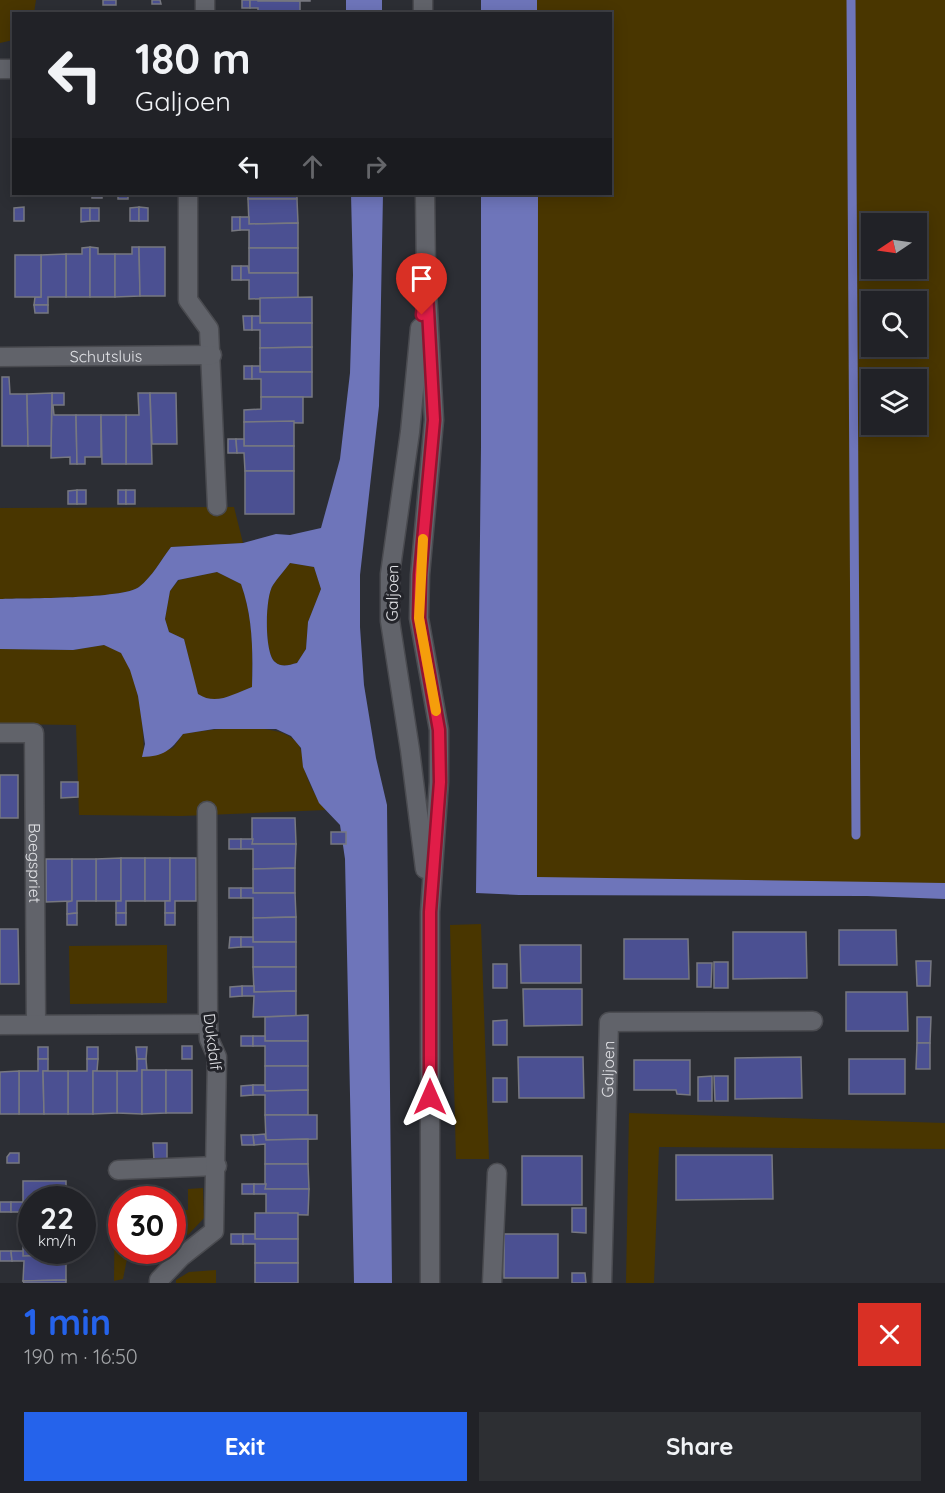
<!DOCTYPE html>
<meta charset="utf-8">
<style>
body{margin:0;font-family:Quicksand,sans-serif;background:#2d2f33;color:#f1f3f6;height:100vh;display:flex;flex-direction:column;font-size:22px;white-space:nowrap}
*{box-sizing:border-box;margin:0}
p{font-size:20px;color:#a2a4a7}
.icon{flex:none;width:33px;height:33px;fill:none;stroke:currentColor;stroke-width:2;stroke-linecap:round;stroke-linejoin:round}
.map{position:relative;height:1283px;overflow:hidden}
.drawer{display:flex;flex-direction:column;background:#212227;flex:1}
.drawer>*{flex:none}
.hud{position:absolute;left:12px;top:12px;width:600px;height:183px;border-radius:0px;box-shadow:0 3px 15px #0003,0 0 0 2px #3e3f44;background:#212227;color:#f1f3f6;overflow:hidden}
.needle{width:39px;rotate:257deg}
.tools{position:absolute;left:861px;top:213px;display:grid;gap:12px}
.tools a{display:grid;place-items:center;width:66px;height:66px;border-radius:0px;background:#212227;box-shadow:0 3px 15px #0003,0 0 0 2px #3e3f44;font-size:30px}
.speed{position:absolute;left:18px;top:1186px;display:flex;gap:12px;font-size:30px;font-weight:700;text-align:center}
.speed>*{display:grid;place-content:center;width:78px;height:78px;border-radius:50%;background:#212227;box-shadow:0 3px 15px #0003,0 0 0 2px #3e3f44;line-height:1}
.speed small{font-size:15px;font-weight:400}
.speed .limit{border:9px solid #d22;background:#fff;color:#111}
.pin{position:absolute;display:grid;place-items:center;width:51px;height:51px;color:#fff;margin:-62px -26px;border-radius:50% 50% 50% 0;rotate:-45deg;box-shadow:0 0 6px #0007}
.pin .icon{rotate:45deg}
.me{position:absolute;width:66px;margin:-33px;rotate:0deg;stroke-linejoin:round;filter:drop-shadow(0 0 4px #0008)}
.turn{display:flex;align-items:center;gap:21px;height:126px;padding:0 24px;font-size:27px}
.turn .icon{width:78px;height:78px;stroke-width:2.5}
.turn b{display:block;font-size:42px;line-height:51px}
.lanes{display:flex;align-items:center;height:57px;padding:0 24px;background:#0003;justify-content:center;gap:30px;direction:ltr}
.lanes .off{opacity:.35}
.round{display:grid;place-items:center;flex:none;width:63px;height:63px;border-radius:0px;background:#2d2f33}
.headline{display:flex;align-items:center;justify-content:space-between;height:102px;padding:0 24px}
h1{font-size:36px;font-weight:700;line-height:45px;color:#2563eb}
.primary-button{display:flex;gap:12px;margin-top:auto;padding:12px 24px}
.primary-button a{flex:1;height:69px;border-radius:0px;background:#2563eb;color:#fff;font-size:24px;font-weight:700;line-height:69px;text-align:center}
.primary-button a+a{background:#2d2f33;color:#f1f3f6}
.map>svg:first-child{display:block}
</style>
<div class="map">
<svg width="945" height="1283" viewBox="0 0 945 1283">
<rect width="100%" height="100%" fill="#2c2e34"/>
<g fill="#493600" fill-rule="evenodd">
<path d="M0 0H36L34 13 14 14 13 40 0 43Z"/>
<path d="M534 0H945V888L537 878 535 194H610V14L534 13ZM872 224H916V268H872ZM872 302H916V346H872ZM872 380H916V424H872Z"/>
<path d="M234 507 243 543 171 547C161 560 152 577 139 587 124 599 24 598 0 599V508Z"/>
<path d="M290 563 314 567 321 589 308 622 306 649 297 663C289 665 282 668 275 662 264 653 265 595 273 585 278 577 285 570 290 563Z"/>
<path d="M217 572 241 584C253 617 253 652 252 687 233 695 216 706 197 694L184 639 169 632 165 619 170 591 179 580Z"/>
<path d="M104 645C109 647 117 649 121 653 137 669 146 735 143 757L173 748 183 734C209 730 291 717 301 750 303 756 302 762 304 768 308 782 316 799 326 810L182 816 79 815 76 725 0 724V649L73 650Z"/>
<path d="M481 924 489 1159H456L450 925Z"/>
<path d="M167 945V1003L70 1004 69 946Z"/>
<path d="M629 1113 945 1123V1149L659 1147 654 1283H626Z"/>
<path d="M203 1188 204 1218 188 1235 173 1221V1209L188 1210V1189Z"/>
<path d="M115 1205 121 1206 122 1251H134L127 1259 123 1279 114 1281Z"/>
<path d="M216 1270V1283H176V1280L189 1272Z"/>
</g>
<g fill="#6e75ba" fill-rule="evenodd">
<rect x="346" y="0" width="36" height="13"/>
<rect x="481" y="0" width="56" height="13"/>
<path d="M351 194H383L379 406 360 575V627L364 685 376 758 387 805 392 1283H354L345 859 340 825 319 803 303 767 301 748 291 736 276 729H214L183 734C170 751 164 756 142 757L145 744 138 696 130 670 121 653 104 645 73 650 0 649V599C24 598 124 599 139 587 152 577 161 560 171 547L243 543 276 534 290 535 321 528 340 459 350 373 353 275ZM290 563 314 567 321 589 308 622 306 649 297 663C289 665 282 668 275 662 264 653 265 596 273 585 278 577 285 570 290 563ZM217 572 241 584C253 617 253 652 252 687 233 694 216 706 198 694L184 639 169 632 165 619 170 591 178 580Z"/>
<path d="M481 194H538L537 877 945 883V899L867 896 519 895 476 893 481 447Z"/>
</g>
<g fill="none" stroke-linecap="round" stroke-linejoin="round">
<path stroke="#6e75ba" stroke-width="9" d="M851 0 856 835"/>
</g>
<g fill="#4b5092" stroke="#777880" stroke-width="1.5">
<rect x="103" y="0" width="13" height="5"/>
<path d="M152 0H160L161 4H152Z"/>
<rect x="242" y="0" width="8" height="8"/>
<path d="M250 0 300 1V14H258V8H250Z"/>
<rect x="258" y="0" width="52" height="1"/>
<rect x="92" y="194" width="10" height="4"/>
<rect x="118" y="194" width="10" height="5"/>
<rect x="248" y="194" width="49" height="5"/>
<path d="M248 199H297L298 223 249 224Z"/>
<path d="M24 207V221H14V208Z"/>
<path d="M139 207V221H130V208Z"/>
<path d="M139 207 148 208V221H139Z"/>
<path d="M81 208H90V221L81 222Z"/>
<rect x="90" y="208" width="9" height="13"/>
<path d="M232 217H240V230L232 231Z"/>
<path d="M240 217H249V224L298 223V248H249V230H240Z"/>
<path d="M90 247V297H66V254H82V248Z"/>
<path d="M90 247 98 248V254H115V297H90Z"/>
<path d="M132 247H139L140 296 115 297V254H132Z"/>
<path d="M139 247H165V296H140Z"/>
<rect x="249" y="248" width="49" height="25"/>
<path d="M66 254V297H48V305H34L35 297H41V255Z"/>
<rect x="15" y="255" width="26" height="42"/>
<rect x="232" y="266" width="9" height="14"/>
<path d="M241 266H248L249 273H298V298L249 299V280H241Z"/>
<path d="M312 297V323H260V298Z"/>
<path d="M34 305H48V313H35Z"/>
<path d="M243 316H252V330H244Z"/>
<path d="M252 316H260V323H312V347L260 348V330H252Z"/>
<path d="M312 347V372H260V348Z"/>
<rect x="244" y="366" width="8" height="13"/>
<path d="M252 366H260V372H312V397H261V379H252Z"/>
<path d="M2 377H9L10 394H27L28 446H2Z"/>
<path d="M52 393H64V405H53L54 415H76L77 464H70V457L51 458Z"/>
<path d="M52 393 51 446H28L27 394Z"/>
<path d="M138 393H150L152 464H126V415H139Z"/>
<path d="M150 393H176L177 444H152Z"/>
<path d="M261 397H303V423L244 422V410L261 409Z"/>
<path d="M76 415H101V457H85V464H77Z"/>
<path d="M101 415H126V464H102Z"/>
<path d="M294 421V446H244V422Z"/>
<path d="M228 439H236L237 453H228Z"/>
<path d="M236 439H244V446H294V471H245L244 453H237Z"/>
<rect x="245" y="471" width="49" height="43"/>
<path d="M77 490V504H68V491Z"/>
<rect x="77" y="490" width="9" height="14"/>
<rect x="118" y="490" width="8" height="14"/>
<rect x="126" y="490" width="9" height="14"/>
<rect x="0" y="775" width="18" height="43"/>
<path d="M61 782H78V797L61 798Z"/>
<path d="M252 818H295L296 844H252Z"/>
<rect x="331" y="832" width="15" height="12"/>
<rect x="229" y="839" width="12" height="10"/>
<path d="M241 839H253L252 844H296L295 868 253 869V849H241Z"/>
<path d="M121 858V901H96V859Z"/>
<path d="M121 858H145V901H126V913H116V901H121Z"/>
<rect x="145" y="858" width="25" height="43"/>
<path d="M170 858H196V901H175V913H165V901H170Z"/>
<path d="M46 859H72V901L46 902Z"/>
<path d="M72 859H96V901H77V913L67 914V902L72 901Z"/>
<path d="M295 868V893H253V869Z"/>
<rect x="229" y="888" width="12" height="10"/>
<path d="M241 888H253V893H295L296 917 253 918V898H241Z"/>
<path d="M77 913V925H67V914Z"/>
<rect x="116" y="913" width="10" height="12"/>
<rect x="165" y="913" width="10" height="12"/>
<path d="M296 917V942H253V918Z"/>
<path d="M0 929H18L19 984H0Z"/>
<path d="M839 930H896L897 965H839Z"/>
<path d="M733 932H806L807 978 733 979Z"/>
<path d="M230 937H241V947L229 948Z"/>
<path d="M241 937H253V942H296V967H253V947H241Z"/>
<path d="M624 939H688L689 979H624Z"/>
<path d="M520 945H581V983H521Z"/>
<path d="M916 961H931L930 986H917Z"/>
<rect x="714" y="962" width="14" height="26"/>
<path d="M697 963H712L711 987H697Z"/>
<rect x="493" y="964" width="14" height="24"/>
<path d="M253 967H296V991L254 992Z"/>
<path d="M242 986H254V992L296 991V1016L253 1017 254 996H242Z"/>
<path d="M242 986V996L230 997V987Z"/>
<path d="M523 989H582V1025L524 1026Z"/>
<path d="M846 992H907L908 1031H846Z"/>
<path d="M308 1015V1041H265V1017Z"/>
<path d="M917 1017H931L930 1043H917Z"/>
<path d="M507 1020V1045H493V1021Z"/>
<rect x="241" y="1036" width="12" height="10"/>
<path d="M253 1036H265V1041H308V1066H265V1046H253Z"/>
<path d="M917 1043H930V1069H916Z"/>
<rect x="182" y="1046" width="10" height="13"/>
<rect x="38" y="1047" width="10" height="12"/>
<rect x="87" y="1047" width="11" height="12"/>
<path d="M136 1047H147L146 1059H137Z"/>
<path d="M518 1057H583L584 1098H519Z"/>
<path d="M801 1057 802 1098 735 1099V1058Z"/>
<path d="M38 1059H48V1071H43L44 1114H19V1071H38Z"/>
<path d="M87 1059H98L97 1071H93V1114H68V1071H87Z"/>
<path d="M137 1059H146L147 1071 142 1070V1114L117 1113V1071H137Z"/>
<rect x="849" y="1059" width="56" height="35"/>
<path d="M634 1060H690V1095L677 1094 676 1090H634Z"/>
<path d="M265 1066H308V1090L265 1091Z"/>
<path d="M142 1070H166V1113L142 1114Z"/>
<rect x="166" y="1070" width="26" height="43"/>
<path d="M19 1071V1114H0V1072Z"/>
<path d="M43 1071H68V1114H44Z"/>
<path d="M93 1071H117V1113L93 1114Z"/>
<path d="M712 1076V1101H698V1077Z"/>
<path d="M714 1076H728V1101H715Z"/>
<rect x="493" y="1078" width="14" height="24"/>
<path d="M253 1085V1095L241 1096V1086Z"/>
<path d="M253 1085H265V1091L308 1090V1115H265V1095H253Z"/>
<path d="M265 1115H317V1139L266 1140Z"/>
<path d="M265 1134 266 1140 308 1139V1164H265V1144L254 1145 253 1135Z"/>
<path d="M241 1135H253L254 1145H242Z"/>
<path d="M153 1143H167V1161H154Z"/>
<path d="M10 1153H19V1163H7V1157Z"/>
<path d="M676 1155H772L773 1199 676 1200Z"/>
<rect x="522" y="1156" width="60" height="49"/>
<path d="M265 1164H308L309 1189H265Z"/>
<path d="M23 1181H66V1200H32V1207H23Z"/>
<rect x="242" y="1184" width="12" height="10"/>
<path d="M254 1184H266L265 1189H309L308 1215 266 1214V1194H254Z"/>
<rect x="0" y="1202" width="11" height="10"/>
<path d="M11 1202H23V1207H32V1231H23V1212H11Z"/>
<path d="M572 1208H586V1233L572 1232Z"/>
<rect x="255" y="1213" width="43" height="26"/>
<path d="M23 1231H32V1251H66V1255L23 1256Z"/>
<rect x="231" y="1234" width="12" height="10"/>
<path d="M243 1234H255V1239H298V1263H255V1244H243Z"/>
<rect x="504" y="1234" width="54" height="44"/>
<path d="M0 1251H11L12 1261H0Z"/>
<path d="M11 1251H23V1256L66 1255V1280L23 1281 24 1261H12Z"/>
<rect x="255" y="1263" width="43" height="20"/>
<path d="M572 1273H585L586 1283H572Z"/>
<path d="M66 1280V1283H24L23 1281Z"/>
</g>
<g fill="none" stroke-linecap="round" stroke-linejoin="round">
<g stroke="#4a4b50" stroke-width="21">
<path id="lane" d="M118 1170 217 1166"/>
</g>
<g stroke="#4a4b50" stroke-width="21">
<g id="street">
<path d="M423 0V14"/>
<path d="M205 14V0"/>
<path d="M0 69H14"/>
<path d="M188 194V300L209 329 217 506"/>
<path d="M425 194 426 273 434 420 420 575 419 618 439 730V782L430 912V1283"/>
<path d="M420 328 410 432 390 574V621L410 750 425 869"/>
<path id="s1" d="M0 357 212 355"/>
<path id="s2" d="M0 733H34L36 1024"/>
<path d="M0 1025 208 1024"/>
<path d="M159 1283V1280L181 1257 214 1231 217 1057 209 1039 208 1024 207 811"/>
<path d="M492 1283 497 1173"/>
<path id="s3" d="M602 1283 609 1022 813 1021"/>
</g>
</g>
<use href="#lane" stroke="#61636a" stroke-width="18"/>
<use href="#street" stroke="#61636a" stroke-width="18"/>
</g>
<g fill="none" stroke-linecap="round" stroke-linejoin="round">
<g stroke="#92132f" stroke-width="15">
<path id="route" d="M422 315 426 273 434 420 420 575 419 618 439 730 440 782 430 912V1097"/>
</g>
<use href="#route" stroke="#e11d48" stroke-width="10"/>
<path stroke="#f59e0b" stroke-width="10" d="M423 539 419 618 436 711"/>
</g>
<g text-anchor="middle" stroke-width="6" stroke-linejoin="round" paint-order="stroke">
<g font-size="16" fill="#e0e1e5" stroke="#23242a">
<text dy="6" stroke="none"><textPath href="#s1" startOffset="106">Schutsluis</textPath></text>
<text transform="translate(392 593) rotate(-89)" y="6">Galjoen</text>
<text dy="6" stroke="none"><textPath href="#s2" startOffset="164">Boegspriet</textPath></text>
<text transform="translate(213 1042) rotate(83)" y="6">Dukdalf</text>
<text dy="6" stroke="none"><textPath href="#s3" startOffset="214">Galjoen</textPath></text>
</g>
</g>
</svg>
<div class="tools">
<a><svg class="needle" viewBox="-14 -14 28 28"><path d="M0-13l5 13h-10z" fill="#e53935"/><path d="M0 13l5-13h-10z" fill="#a2a4a7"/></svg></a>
<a><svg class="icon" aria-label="search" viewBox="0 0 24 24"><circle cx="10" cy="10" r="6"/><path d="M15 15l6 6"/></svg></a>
<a><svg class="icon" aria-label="layers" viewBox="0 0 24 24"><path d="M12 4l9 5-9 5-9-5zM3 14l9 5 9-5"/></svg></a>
</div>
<div class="speed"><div>22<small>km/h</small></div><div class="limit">30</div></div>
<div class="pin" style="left:422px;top:315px;background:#d93025"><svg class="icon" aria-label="arrive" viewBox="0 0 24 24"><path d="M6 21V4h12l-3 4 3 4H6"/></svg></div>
<svg class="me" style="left:430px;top:1097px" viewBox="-20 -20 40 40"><path d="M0-17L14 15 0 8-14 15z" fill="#e11d48" stroke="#fff" stroke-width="4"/></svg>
<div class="hud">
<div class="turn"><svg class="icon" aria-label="left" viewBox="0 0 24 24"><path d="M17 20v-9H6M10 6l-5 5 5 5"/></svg><div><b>180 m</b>Galjoen</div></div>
<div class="lanes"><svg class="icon" aria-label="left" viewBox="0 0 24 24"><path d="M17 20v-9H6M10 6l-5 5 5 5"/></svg><svg class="icon off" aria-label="ahead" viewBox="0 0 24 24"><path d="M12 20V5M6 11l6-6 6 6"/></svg><svg class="icon off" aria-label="right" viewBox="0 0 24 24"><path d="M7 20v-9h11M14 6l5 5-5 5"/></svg></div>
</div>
</div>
<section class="drawer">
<div class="headline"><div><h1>1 min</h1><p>190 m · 16:50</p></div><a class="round" style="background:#d93025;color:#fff"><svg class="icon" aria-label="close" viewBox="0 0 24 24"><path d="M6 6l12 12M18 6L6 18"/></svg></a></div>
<div class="primary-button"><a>Exit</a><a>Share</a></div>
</section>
